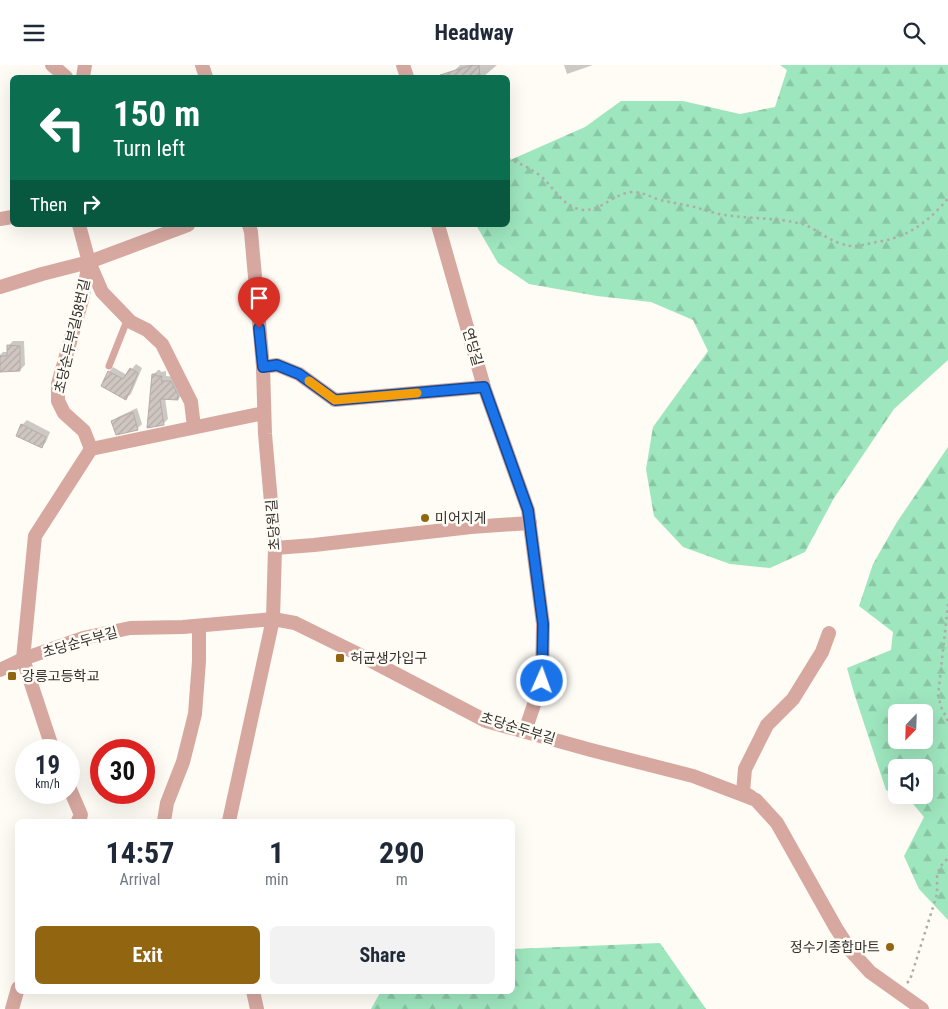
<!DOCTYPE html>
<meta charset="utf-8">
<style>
body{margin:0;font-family:"Roboto Condensed","Noto Sans KR",sans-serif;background:#f2f2f3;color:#1f2937;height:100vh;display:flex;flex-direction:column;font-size:19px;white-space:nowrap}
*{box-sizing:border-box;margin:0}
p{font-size:16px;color:#747a83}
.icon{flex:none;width:28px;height:28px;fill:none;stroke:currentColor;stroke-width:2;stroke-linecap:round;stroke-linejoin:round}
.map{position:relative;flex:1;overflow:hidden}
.details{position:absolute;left:15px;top:754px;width:500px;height:175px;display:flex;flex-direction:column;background:#fff;border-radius:8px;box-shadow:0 5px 20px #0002}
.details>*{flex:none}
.banner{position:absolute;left:10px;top:10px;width:500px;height:152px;border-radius:8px;box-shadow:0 5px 20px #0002;background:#0b6e4f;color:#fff;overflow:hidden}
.needle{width:32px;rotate:203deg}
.fabs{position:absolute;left:888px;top:639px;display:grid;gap:10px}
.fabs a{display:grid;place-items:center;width:45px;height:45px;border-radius:8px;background:#fff;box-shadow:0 5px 20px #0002;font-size:25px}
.speed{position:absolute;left:15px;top:674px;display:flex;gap:10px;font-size:25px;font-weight:700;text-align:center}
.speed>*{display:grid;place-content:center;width:65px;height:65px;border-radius:50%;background:#fff;box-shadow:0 5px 20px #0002;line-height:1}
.speed small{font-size:12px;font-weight:400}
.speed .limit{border:8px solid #d22;background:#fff;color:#111}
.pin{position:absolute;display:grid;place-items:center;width:42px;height:42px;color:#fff;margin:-51px -21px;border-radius:50% 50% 50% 0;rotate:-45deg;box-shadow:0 0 5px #0007}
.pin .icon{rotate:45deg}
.me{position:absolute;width:55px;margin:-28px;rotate:2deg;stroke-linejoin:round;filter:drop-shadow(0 0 4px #0008)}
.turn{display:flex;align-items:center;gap:18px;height:105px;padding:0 20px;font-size:22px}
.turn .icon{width:65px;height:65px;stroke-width:2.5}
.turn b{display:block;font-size:35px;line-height:42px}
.then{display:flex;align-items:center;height:48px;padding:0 20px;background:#0003;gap:10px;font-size:19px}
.eta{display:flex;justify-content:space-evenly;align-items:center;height:85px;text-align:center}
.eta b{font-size:30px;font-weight:700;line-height:35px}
.action{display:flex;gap:10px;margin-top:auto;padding:10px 20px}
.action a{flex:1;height:58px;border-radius:8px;background:#926611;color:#fff;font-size:20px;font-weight:700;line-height:58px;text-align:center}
.action a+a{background:#f2f2f3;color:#1f2937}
header{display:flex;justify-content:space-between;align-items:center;height:65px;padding:0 20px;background:#fff;font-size:22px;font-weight:700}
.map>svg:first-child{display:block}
</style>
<header><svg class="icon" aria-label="menu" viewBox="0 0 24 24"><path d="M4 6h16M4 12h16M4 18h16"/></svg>Headway<svg class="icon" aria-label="search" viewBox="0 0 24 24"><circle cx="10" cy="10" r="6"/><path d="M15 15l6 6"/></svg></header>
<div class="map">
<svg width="948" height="944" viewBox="0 0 948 944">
<defs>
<pattern id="forest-firs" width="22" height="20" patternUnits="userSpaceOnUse" patternTransform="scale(1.25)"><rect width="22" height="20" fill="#9ee6be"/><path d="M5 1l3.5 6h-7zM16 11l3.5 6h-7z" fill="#89c6a4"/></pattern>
<pattern id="building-hatch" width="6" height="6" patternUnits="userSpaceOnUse" patternTransform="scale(1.25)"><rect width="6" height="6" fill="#cfc6c2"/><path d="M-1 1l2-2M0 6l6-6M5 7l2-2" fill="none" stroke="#b2aaa7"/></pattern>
</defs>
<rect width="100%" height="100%" fill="#fffbf5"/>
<g fill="url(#forest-firs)" fill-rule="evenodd">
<path d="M780 0H948V295L894 344 834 433 805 487 770 503 730 499 683 482 654 451 646 404 653 362 708 286 693 255 651 237 597 231 529 219 498 198 476 160H508V96L585 62 621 36H683L740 49 775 42 787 5Z"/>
<path d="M948 382V855L919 824 904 791 924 752 909 734 899 730H924V702H896V729L886 725 854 628 847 603 891 585 893 567 859 541 873 499 897 457ZM896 648H924V675H896Z"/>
<path d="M660 878 706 944H371L381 926H512L513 884Z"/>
</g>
<g fill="#0003">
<path d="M460 0H497L483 12H455L453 7Z"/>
<path d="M564 0H593L567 9Z"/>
<path d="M13 276H24L25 300 20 305H0V290L3 287H9L8 281Z"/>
<path d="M136 299 142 303 131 329 126 333 109 307 113 302 127 310Z"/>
<path d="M158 305H160L161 307 166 306V311L176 312 183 329 178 334 165 333 168 354 163 359 153 310Z"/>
<path d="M137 343 142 359 137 364 113 356 118 352Z"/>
<path d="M27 355 50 367 46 377 42 382 22 360Z"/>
</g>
<g fill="url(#building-hatch)" stroke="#b6aca9">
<path d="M472 0H479L480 12H440V10Z"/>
<path d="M7 280 20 281V306L0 307V291H7Z"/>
<path d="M130 303 138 308 126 335 101 321 108 306 123 314Z"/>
<path d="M152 309H156V311H162L161 316H171L178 330V335L160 334 164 360 147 363Z"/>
<path d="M133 347 138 365 116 370 111 356Z"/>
<path d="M21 359 46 372 42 383 16 371Z"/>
</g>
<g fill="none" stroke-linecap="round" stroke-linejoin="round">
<g stroke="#afaca7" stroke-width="2.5" stroke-dasharray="2.5 4" stroke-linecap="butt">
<path d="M508 94C521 99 533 104 544 114 555 125 562 139 578 144 600 150 614 126 635 127 644 128 651 132 660 135 670 137 680 139 690 141 700 143 709 147 719 149 745 154 772 152 798 158 814 161 824 173 839 178 853 183 858 181 872 178 879 176 887 176 894 173 915 167 935 150 948 133"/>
<path d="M948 539 938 631 942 644 948 656"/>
<path d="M907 918 910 915 934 839 937 829V811L940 802 948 793"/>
</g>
<path stroke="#d6a8a0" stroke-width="7" d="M109 301 128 253"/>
<g stroke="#d6a8a0" stroke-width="14">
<path d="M52 0 66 12"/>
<path d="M403 0 407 12"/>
<path d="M83 12 85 0"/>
<path d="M0 154 12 152"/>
<path d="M438 160 484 322 528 445 543 559 542 616 525 666"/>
<path d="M89 197 102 227 131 257 147 265 162 279 191 337 194 362"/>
<path d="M0 222 42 209 89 197 188 160"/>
<path d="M263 302 277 300 299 309 335 335 484 322"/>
<path d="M91 384 264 348"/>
<path d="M275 483 314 480 471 462 530 458"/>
<path d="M0 605 23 594 83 573 130 563 183 562 273 554 295 558 358 589 486 656 591 685 693 711 756 735 777 758 836 863 851 886 870 907 922 944"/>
<path d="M53 685 23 594 35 471 91 384 84 366 64 348 58 336V319L82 235 89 197 79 160"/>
<path d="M69 722 81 750 78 756"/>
<path d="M751 732 743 727 745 704 767 660 793 634 822 587 829 568"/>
<path d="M164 756 167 738 183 697 195 649 199 596V561"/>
<path d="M12 944 18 923"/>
</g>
<g stroke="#d6a8a0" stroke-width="14">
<path d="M202 0 206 12"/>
<path d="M229 756 273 554 275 483 265 369 263 302 251 167 249 160"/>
<path d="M253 926 257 944"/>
</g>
</g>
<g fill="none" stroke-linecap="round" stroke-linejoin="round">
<g stroke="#114b97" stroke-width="12">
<path id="route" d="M259 263 263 302 277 300 299 309 335 335 484 322 528 445 543 559 542 616"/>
</g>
<use href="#route" stroke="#1a73e8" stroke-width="9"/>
<path stroke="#f59e0b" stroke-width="9" d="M309 316 335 335 417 328"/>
</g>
<g fill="#926611" stroke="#fffbf5" stroke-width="2">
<circle cx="425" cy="453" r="5"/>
<rect x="335" y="588" width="10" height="10" rx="2.5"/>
<rect x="7" y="606" width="10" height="10" rx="2.5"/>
<circle cx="890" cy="882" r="5"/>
</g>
<g text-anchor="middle" stroke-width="5" stroke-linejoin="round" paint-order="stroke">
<g font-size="14" fill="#31302d" stroke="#fffbf5">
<text transform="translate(72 271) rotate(-77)" y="5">초당순두부길58번길</text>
<text transform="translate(473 282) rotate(74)" y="5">연당길</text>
<text transform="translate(273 460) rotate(-94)" y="5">초당원길</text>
<text transform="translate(80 577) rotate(-16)" y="5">초당순두부길</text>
<text transform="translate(518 663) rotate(17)" y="5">초당순두부길</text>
</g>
<g font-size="14" fill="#31302d" stroke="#fffbf5" text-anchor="start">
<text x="435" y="458">미어지게</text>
<text x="350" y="598">허균생가입구</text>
<text x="22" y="616">강릉고등학교</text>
<text x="880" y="887" text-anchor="end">정수기종합마트</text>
</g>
</g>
</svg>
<div class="fabs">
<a><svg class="needle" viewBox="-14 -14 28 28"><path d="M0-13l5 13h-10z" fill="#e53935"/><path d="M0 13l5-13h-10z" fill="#747a83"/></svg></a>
<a><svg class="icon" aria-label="sound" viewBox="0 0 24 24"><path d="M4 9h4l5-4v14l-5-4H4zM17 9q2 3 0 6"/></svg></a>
</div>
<div class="speed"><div>19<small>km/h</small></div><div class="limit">30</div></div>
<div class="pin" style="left:259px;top:263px;background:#d93025"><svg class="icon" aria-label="arrive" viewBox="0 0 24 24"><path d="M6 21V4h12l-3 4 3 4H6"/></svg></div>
<svg class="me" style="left:542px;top:616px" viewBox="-20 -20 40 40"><circle r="17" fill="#1a73e8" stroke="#fff" stroke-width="3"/><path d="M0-11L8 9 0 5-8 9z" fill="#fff"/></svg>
<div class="banner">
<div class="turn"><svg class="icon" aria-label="left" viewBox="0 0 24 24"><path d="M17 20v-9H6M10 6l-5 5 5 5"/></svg><div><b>150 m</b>Turn left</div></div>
<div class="then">Then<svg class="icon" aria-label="right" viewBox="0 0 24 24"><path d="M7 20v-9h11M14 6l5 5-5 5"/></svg></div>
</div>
<section class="details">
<div class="eta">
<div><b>14:57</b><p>Arrival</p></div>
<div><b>1</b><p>min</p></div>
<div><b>290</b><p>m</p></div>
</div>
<div class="action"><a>Exit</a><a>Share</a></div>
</section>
</div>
